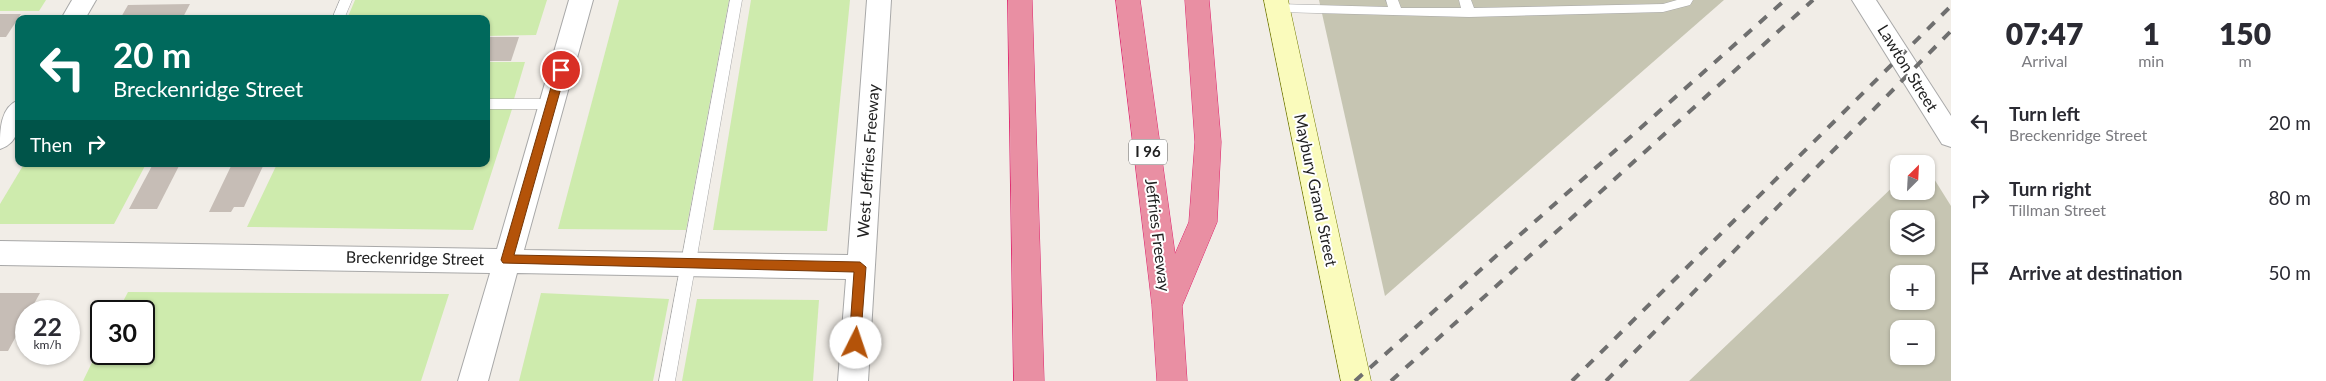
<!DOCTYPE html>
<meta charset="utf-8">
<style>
body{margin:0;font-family:Lato,sans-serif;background:#f7f7f7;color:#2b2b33;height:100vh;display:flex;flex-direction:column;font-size:19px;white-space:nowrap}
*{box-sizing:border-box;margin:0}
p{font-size:16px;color:#7c7c81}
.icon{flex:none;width:28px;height:28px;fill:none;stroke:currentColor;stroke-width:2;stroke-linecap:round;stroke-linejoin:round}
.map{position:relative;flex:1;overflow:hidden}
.panel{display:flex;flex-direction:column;background:#fff;width:375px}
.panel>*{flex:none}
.banner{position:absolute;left:15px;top:15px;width:475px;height:152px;border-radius:10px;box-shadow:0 1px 4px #0004;background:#00695c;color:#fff;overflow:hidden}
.needle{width:32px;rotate:24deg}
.buttons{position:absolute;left:1890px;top:155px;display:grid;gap:10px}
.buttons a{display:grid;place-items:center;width:45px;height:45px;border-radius:10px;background:#fff;box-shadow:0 1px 4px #0004;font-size:25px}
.speed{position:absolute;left:15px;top:300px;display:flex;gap:10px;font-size:25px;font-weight:700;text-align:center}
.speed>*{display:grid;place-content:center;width:65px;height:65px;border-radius:50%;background:#fff;box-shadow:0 1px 4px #0004;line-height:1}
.speed small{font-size:12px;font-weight:400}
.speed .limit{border:2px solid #111;border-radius:8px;background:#fff;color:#111}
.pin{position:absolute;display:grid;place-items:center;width:42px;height:42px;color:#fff;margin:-21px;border:2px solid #fff;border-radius:50%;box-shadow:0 1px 5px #0007}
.me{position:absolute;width:55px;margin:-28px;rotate:4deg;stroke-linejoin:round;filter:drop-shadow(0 0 4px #0008)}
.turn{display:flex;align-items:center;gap:18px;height:105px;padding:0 15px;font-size:22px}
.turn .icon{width:65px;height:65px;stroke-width:2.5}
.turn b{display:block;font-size:35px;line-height:42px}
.then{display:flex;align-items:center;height:48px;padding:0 15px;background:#0003;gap:10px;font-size:19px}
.eta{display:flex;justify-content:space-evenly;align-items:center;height:85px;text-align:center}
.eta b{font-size:30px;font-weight:800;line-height:35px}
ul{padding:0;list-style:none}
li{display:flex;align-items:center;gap:15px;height:75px;padding:0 15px}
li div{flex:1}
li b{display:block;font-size:19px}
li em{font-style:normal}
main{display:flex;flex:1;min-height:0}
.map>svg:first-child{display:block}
</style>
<main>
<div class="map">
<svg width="1951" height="381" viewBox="0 0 1951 381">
<rect width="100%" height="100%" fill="#f1ede7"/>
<g fill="#c6c5b2" fill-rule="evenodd">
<path d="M1319 0H1724L1385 296Z"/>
<path d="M1926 166 1951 206V381H1689L1899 181V191H1926ZM1899 219H1926V246H1899ZM1899 274H1926V301H1899ZM1899 329H1926V356H1899Z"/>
</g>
<g fill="#ceebad">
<path d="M0 0H46L39 11H0Z"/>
<path d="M355 0H547L536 35 486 36V19H347Z"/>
<path d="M619 0H729L686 230 558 229Z"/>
<path d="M751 0H850L827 231 713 230Z"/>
<path d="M486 62H525L514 99H486Z"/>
<path d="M486 109H512L473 230 247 227 277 164H486Z"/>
<path d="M24 164H146L114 224H0V204Z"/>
<path d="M128 292 449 294 421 381H83L101 344V354H144V311H118Z"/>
<path d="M541 293 669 299 653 381H519Z"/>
<path d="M697 299 819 300 813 381H682Z"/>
</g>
<g fill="#c6bdb6">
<path d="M190 4 182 19H120L128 5Z"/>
<path d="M0 14H21L6 37H0Z"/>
<path d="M486 37H519L511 61H486Z"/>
<path d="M153 164H180L157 209H129Z"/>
<path d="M232 164H264L244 207H234L231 212H209Z"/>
<path d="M0 293H40L30 311H26V318L8 351H0Z"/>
</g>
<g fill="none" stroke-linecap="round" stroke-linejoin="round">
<g stroke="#a8a8a8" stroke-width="1">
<g id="lane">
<path d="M340 0H352L344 19H332Z"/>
<path d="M730 0H742L675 381H659Z"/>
<path d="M1386 0H1398L1401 8H1461L1459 0H1471L1474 8 1663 4 1677 0H1693L1690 5 1663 12 1469 17 1278 12 1272 8 1278 4 1388 7Z"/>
<path d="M486 99H551L556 100 558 104 556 108 551 109H486Z"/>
</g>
</g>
<g stroke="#a8a8a8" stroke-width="2">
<g id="street">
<path d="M72 0H96L85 19H61Z"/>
<path d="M569 0H593L524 250 848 255 867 0H891L868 381H838L846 279 517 273 488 381H458L490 273 0 265V241L497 249Z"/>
<path d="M1852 0H1876L1951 116V147L1942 144Z"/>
<path d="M19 100C19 120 22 142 0 149 0 130 0 107 19 100Z"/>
</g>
</g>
<g stroke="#747c03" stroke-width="1">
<path id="secondary" d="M1264 0H1288L1371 381H1341Z"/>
</g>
<g stroke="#de256d" stroke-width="1">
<g id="highway">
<path d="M1008 0H1032L1044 381H1014Z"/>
<path d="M1116 0H1140L1175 254 1189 222 1195 142 1185 0H1209L1221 142 1217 222 1182 306 1187 381H1157L1152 305Z"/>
</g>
</g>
<use href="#lane" fill="#fff" fill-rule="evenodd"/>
<use href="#street" fill="#fff" fill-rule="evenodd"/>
<use href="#secondary" fill="#fafbbc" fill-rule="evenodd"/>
<use href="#highway" fill="#e98fa3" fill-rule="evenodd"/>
<g stroke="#6f6f6f" stroke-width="4" stroke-dasharray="10 10" stroke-linecap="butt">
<path d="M1355 381 1785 0"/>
<path d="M1391 381 1813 0"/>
<path d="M1572 381 1951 6"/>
<path d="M1606 381 1951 31"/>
</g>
</g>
<path fill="#b45309" stroke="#753606" d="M561 66 566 70 514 255 860 262 866 267 860 347 856 349 851 347 849 343 854 272 503 263 501 260 556 70Z"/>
<g text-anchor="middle" stroke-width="4" stroke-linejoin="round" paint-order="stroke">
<rect fill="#fff" stroke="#646464" stroke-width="1" x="1129" y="139.5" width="38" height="25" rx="4"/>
<g font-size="15" font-weight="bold" fill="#212121">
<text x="1148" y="157">I 96</text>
</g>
<g font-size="16" fill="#212121" stroke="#fff">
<text transform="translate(1908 68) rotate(58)" y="6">Lawton Street</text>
<text transform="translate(868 161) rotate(-86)" y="6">West Jeffries Freeway</text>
<text transform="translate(1316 190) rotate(78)" y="6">Maybury Grand Street</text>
<text transform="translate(1158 235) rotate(83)" y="6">Jeffries Freeway</text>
<text transform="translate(415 258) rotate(1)" y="6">Breckenridge Street</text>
</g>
</g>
</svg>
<div class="buttons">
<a><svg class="needle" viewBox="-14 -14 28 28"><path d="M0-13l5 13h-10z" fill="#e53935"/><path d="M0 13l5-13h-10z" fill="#7c7c81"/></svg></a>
<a><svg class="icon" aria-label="layers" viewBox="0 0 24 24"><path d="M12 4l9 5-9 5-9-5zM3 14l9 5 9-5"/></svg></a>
<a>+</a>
<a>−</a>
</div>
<div class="speed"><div>22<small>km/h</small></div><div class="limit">30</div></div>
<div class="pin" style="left:561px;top:70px;background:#d93025"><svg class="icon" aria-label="arrive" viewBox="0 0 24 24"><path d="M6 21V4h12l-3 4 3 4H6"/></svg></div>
<svg class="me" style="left:856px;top:343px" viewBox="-20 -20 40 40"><circle r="19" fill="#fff"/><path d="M0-13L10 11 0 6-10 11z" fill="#b45309"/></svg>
<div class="banner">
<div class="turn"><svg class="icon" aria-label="left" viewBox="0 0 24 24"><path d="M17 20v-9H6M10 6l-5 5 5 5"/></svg><div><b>20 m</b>Breckenridge Street</div></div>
<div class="then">Then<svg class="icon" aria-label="right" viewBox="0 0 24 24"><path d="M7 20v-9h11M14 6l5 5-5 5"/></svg></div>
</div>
</div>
<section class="panel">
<div class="eta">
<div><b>07:47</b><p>Arrival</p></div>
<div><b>1</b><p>min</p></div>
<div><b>150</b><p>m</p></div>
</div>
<ul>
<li><svg class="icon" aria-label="left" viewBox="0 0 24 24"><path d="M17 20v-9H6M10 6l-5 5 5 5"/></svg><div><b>Turn left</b><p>Breckenridge Street</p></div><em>20 m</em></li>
<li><svg class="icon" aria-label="right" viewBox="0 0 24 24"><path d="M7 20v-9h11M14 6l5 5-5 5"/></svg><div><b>Turn right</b><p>Tillman Street</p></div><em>80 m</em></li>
<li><svg class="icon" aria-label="arrive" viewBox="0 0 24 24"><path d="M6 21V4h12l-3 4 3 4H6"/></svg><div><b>Arrive at destination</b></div><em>50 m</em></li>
</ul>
</section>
</main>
